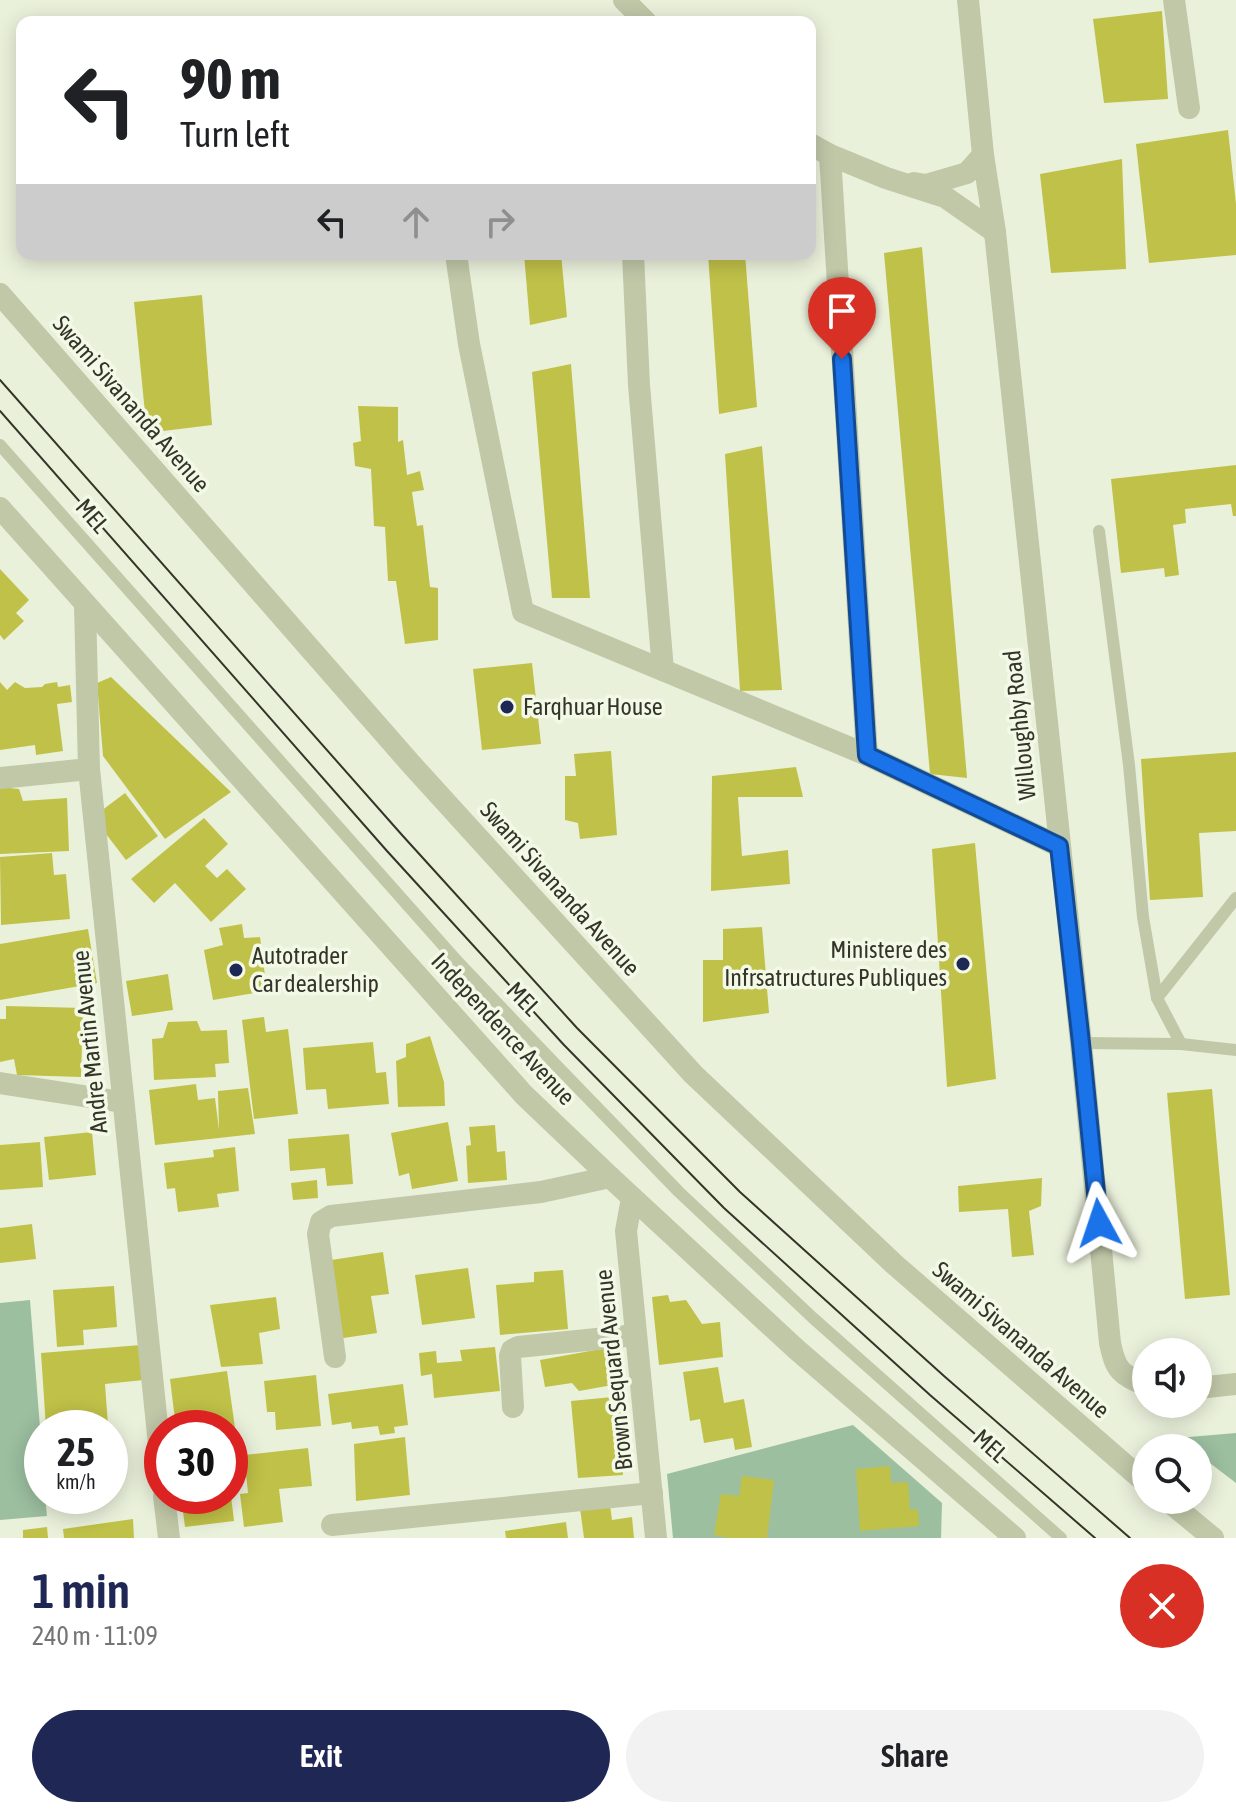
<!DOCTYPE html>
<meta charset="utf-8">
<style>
body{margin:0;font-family:"Asap Condensed",sans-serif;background:#f2f2f2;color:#202124;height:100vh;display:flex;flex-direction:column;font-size:30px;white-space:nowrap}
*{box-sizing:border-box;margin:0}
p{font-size:26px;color:#757577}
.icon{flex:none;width:44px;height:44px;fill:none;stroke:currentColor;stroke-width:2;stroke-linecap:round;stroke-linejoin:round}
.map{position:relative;height:1538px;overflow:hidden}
.drawer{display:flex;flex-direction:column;background:#fff;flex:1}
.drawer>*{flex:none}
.guide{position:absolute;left:16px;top:16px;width:800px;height:244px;border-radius:16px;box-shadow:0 4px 20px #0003;background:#fff;color:#202124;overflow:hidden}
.controls{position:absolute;left:1132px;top:1338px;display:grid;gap:16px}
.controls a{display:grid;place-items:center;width:80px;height:80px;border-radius:50%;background:#fff;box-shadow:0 4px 20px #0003;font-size:40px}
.speed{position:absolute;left:24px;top:1410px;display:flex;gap:16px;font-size:40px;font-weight:700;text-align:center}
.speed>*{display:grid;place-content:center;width:104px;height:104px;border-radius:50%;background:#fff;box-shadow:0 4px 20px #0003;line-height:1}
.speed small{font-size:20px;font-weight:400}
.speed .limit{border:12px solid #d22;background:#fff;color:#111}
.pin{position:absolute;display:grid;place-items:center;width:68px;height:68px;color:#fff;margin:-82px -34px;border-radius:50% 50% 50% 0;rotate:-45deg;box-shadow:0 0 8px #0007}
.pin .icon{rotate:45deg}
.me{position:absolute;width:88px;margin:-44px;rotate:355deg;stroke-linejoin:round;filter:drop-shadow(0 0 6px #0008)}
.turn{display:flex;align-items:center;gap:28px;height:168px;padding:0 32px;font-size:36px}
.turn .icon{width:104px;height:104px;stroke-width:2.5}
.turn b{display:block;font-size:56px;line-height:68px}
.lanes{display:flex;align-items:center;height:76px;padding:0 32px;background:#0003;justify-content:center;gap:40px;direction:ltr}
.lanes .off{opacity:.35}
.round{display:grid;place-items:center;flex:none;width:84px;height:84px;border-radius:42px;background:#f2f2f2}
.headline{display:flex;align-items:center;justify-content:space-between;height:136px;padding:0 32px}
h1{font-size:48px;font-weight:600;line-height:60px;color:#1f2755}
.button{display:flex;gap:16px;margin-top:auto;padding:16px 32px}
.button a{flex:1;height:92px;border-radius:48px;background:#1f2755;color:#fff;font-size:32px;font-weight:600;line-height:92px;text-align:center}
.button a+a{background:#f2f2f2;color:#202124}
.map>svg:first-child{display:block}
</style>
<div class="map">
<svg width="1236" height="1538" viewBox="0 0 1236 1538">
<rect width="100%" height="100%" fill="#eaf1db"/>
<g fill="#9cbfa0">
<path d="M30 1300 42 1453V1496H45L47 1516 0 1520V1303Z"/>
<path d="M853 1425 942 1503 941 1538H673L667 1474Z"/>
<path d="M1236 1433V1483L1198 1454V1448H1190L1177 1438Z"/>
</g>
<g fill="#c0c148">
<path d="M1162 11 1168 99 1104 103 1093 19Z"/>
<path d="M1228 130 1236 204V255L1149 263 1136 144Z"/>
<path d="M1122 159 1126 269 1051 273 1040 174Z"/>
<path d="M922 247 967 778 930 774 884 253Z"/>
<path d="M524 254H561L567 317 530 325Z"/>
<path d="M708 254H745L757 407 719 414Z"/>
<path d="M202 295 212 425 147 433 134 302Z"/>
<path d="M571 364 590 598H552L532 372Z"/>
<path d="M358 406 398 407V442L403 440 407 475 420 471 424 490 412 492 417 526 423 525 430 587 438 588V640L405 644 396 581H388L385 527 374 526 371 469 355 466 353 443 361 441Z"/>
<path d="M762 446 782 690 740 691 725 454Z"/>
<path d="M1236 465V516H1233L1231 504 1185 509 1186 523 1173 525 1179 575 1165 577 1164 568 1121 573 1111 479Z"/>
<path d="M0 569 29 600 16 613 24 621 4 640 0 635Z"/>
<path d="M532 663 541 744 482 750 473 669Z"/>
<path d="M111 677 231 792 165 839 103 756 97 683Z"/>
<path d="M0 682 7 690 15 682 25 688 42 687 45 684 57 682 58 687 70 685 72 702 57 704 63 751 36 755 35 745 0 750Z"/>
<path d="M611 751 617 835 580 839 578 823 565 820V776H576L574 754Z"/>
<path d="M1236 752V831L1199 833 1203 897 1150 900 1141 759Z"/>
<path d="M796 767 803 797H738L742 856 788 850 790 884 711 891 712 776Z"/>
<path d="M0 787 19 789 23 801 67 798 69 851 0 854Z"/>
<path d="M125 793 158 836 126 860 93 817Z"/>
<path d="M204 818 228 844 205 866 217 878 227 869 246 889 211 922 175 883 154 903 131 879Z"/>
<path d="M975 843 996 1079 947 1087 932 849Z"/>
<path d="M52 853 54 875 66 874 70 919 1 925 0 857Z"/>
<path d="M242 924 244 938 260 937 267 991 213 1000 204 950 223 945 219 928Z"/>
<path d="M762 927 769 1013 703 1022V960H723V929Z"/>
<path d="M88 929 97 983 0 1000V944Z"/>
<path d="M168 974 173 1010 132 1016 126 981Z"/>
<path d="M6 1006 83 1008 81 1077 17 1075 14 1059 0 1062V1019H6Z"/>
<path d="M264 1017 266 1032 288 1029 298 1114 254 1119 242 1020Z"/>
<path d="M197 1021 201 1031 227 1030 229 1063 215 1064 216 1077 154 1080 152 1039 163 1038 168 1022Z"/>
<path d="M430 1036 444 1082 445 1106 398 1107 396 1061 406 1057V1044Z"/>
<path d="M373 1042 376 1073 386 1072 389 1104 328 1109 326 1089 306 1090 303 1048Z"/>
<path d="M196 1084 198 1100 215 1098 219 1130 218 1091 248 1088 255 1134 155 1145 149 1090Z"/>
<path d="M1212 1089 1230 1295 1185 1299 1167 1093Z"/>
<path d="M448 1122 458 1181 412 1189 409 1173 399 1176 391 1133Z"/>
<path d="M495 1125 497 1152 505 1151 507 1180 468 1183 466 1146 471 1145 469 1127Z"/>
<path d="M92 1132 96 1175 49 1180 44 1137Z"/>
<path d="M349 1134 353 1184 327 1186 325 1168 290 1171 288 1139Z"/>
<path d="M40 1142 43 1187 0 1190V1145Z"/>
<path d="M235 1147 239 1191 217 1194 219 1207 178 1212 175 1188 167 1189 164 1163 214 1157 213 1150Z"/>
<path d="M1042 1178 1041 1206 1029 1211 1034 1255 1012 1257 1008 1209 959 1212 958 1186Z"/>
<path d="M317 1180 318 1198 293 1200 291 1183Z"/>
<path d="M32 1224 36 1259 0 1263V1228Z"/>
<path d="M383 1252 389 1294 371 1296 377 1333 337 1339 325 1261Z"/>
<path d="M468 1268 475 1318 422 1325 415 1275Z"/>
<path d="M563 1270 568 1329 500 1335 496 1285 534 1282V1272Z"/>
<path d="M114 1286 117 1327 83 1330 84 1345 57 1347 53 1290Z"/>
<path d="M668 1295 670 1302 686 1300 702 1324 720 1322 723 1357 659 1365 652 1297Z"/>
<path d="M276 1297 280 1329 259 1333 263 1364 221 1367 210 1305Z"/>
<path d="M141 1345 144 1380 105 1384 108 1425 46 1428 41 1353Z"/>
<path d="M495 1347 500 1391 434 1398 432 1374 421 1376 419 1353 436 1351 437 1363 462 1361 460 1350Z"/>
<path d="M612 1347 618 1384 579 1391 572 1383 545 1387 540 1360Z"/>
<path d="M718 1367 724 1403 744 1399 752 1447 735 1450 733 1438 704 1443 700 1419 690 1421 683 1372Z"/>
<path d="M227 1371 235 1428H176L170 1379Z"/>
<path d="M316 1375 321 1426 276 1430 275 1412H267L264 1381Z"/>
<path d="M403 1384 408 1425 394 1427 395 1433 380 1435 378 1426 352 1429 351 1422 332 1425 328 1394Z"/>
<path d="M623 1396 625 1430 619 1431 623 1475 578 1478 571 1401Z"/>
<path d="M405 1437 410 1495 356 1501 354 1444Z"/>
<path d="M126 1448 115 1465V1478H110V1449Z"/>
<path d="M308 1448 312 1486 279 1489 283 1522 244 1527 240 1494 248 1493 244 1455Z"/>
<path d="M234 1456 239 1488 230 1494V1457Z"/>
<path d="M890 1466 891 1483 908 1482 910 1510 918 1509 919 1526 860 1531 856 1469Z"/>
<path d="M742 1476 774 1480 767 1538H729L714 1535 721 1494 739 1496Z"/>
<path d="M55 1496H103L104 1501 56 1505Z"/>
<path d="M181 1496H231L234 1521 185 1527Z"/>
<path d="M610 1505 612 1520 632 1517 634 1538H584L580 1508Z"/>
<path d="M133 1519 134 1538H64L63 1529Z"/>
<path d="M566 1522 568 1538H506L505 1531Z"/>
<path d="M47 1527 48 1538H23V1530Z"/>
</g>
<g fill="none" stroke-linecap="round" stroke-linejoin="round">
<g stroke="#c1c8a8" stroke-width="12">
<path d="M0 445 457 961 556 1065 679 1192 813 1318 1061 1538"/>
<path d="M1099 531 1129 765 1143 917 1157 998"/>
<path d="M1081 1043 1181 1044 1236 1050"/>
<path d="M1181 1044 1157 998 1236 898"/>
</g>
<g stroke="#c1c8a8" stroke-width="22">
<path d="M624 0 646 22"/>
<path d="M968 0 983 155 995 232 1081 1043 1110 1343C1116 1371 1120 1374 1146 1385"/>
<path d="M1174 0 1189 108"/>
<path d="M810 144 830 155 886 178 945 197 995 232"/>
<path d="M830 155 867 755"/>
<path d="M914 183 926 185 967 173 983 155"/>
<path d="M456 254 469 344 523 612 867 755 1059 846"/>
<path d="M633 254 639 385 663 670"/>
<path d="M85 605 89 769 162 1473"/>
<path d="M0 778 89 769"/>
<path d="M0 1083 122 1102"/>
<path d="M632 1198 626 1231 656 1538"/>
<path d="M335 1357 318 1234 321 1222 331 1216 541 1192 610 1177"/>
<path d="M1198 1388 1236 1384"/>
<path d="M513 1407 510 1356 512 1350 518 1347 636 1335"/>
<path d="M164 1496 169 1538"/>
<path d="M332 1525 652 1493"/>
</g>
<g stroke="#c1c8a8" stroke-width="22">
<path d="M0 294 411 764 693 1074 894 1264 1146 1483"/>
<path d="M0 508 524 1095 610 1177 796 1349 1015 1538"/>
<path d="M1167 1500 1213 1538"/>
</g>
<g stroke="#343528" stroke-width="2">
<path d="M0 380 402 835 577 1028 740 1192 944 1376 1130 1538"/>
<path d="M0 411 387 851 564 1045 724 1208 930 1395 1095 1538"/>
</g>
</g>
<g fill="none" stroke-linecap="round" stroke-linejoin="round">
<g stroke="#114b97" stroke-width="20">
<path id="route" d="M842 359 867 755 1059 846 1081 1043 1099 1223"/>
</g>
<use href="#route" stroke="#1a73e8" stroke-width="14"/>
</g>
<g fill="#1f2755" stroke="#f3f9e7" stroke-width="3">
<circle cx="507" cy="707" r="8"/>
<circle cx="963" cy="964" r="8"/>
<circle cx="236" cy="970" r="8"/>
</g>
<g text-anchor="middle" stroke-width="7" stroke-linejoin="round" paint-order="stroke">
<g font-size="24" fill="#343528" stroke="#f3f9e7">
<text transform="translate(131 404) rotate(49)" y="8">Swami Sivananda Avenue</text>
<text transform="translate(92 516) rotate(49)" y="8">MEL</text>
<text transform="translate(1020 725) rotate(-96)" y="8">Willoughby Road</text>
<text transform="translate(560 889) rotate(48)" y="8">Swami Sivananda Avenue</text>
<text transform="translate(523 999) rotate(46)" y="8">MEL</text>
<text transform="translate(503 1029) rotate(47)" y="8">Independence Avenue</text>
<text transform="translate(90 1042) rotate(-96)" y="8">Andre Martin Avenue</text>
<text transform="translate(1021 1340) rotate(41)" y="8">Swami Sivananda Avenue</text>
<text transform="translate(614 1370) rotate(-96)" y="8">Brown Sequard Avenue</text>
<text transform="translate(990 1446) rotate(42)" y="8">MEL</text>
</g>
<g font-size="24" fill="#343528" stroke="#f3f9e7" text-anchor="start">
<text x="523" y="715">Farqhuar House</text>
<text x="947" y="958" text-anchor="end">Ministere des<tspan x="947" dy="28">Infrsatructures Publiques</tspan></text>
<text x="252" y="964">Autotrader<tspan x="252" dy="28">Car dealership</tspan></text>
</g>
</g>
</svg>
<div class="controls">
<a><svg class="icon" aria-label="sound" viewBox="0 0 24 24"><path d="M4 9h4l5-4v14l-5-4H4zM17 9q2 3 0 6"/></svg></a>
<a><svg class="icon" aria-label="search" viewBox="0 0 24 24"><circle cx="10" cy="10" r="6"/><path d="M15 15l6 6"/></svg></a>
</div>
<div class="speed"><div>25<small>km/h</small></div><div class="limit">30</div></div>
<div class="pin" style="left:842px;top:359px;background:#d93025"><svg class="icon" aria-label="arrive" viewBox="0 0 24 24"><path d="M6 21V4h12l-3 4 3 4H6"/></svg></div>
<svg class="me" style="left:1099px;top:1223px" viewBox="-20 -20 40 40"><path d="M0-17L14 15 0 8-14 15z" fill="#1a73e8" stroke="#fff" stroke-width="4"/></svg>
<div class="guide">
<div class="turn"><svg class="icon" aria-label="left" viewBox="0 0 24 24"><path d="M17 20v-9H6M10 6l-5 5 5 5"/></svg><div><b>90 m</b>Turn left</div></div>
<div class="lanes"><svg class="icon" aria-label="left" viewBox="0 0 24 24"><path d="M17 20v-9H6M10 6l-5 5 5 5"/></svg><svg class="icon off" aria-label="ahead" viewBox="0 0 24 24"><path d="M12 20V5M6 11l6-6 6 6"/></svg><svg class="icon off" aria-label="right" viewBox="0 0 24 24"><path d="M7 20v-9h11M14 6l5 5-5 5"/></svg></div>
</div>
</div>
<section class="drawer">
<div class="headline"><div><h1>1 min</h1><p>240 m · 11:09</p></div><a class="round" style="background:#d93025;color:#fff"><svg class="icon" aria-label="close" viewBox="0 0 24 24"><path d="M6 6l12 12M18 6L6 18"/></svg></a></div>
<div class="button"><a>Exit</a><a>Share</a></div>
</section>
